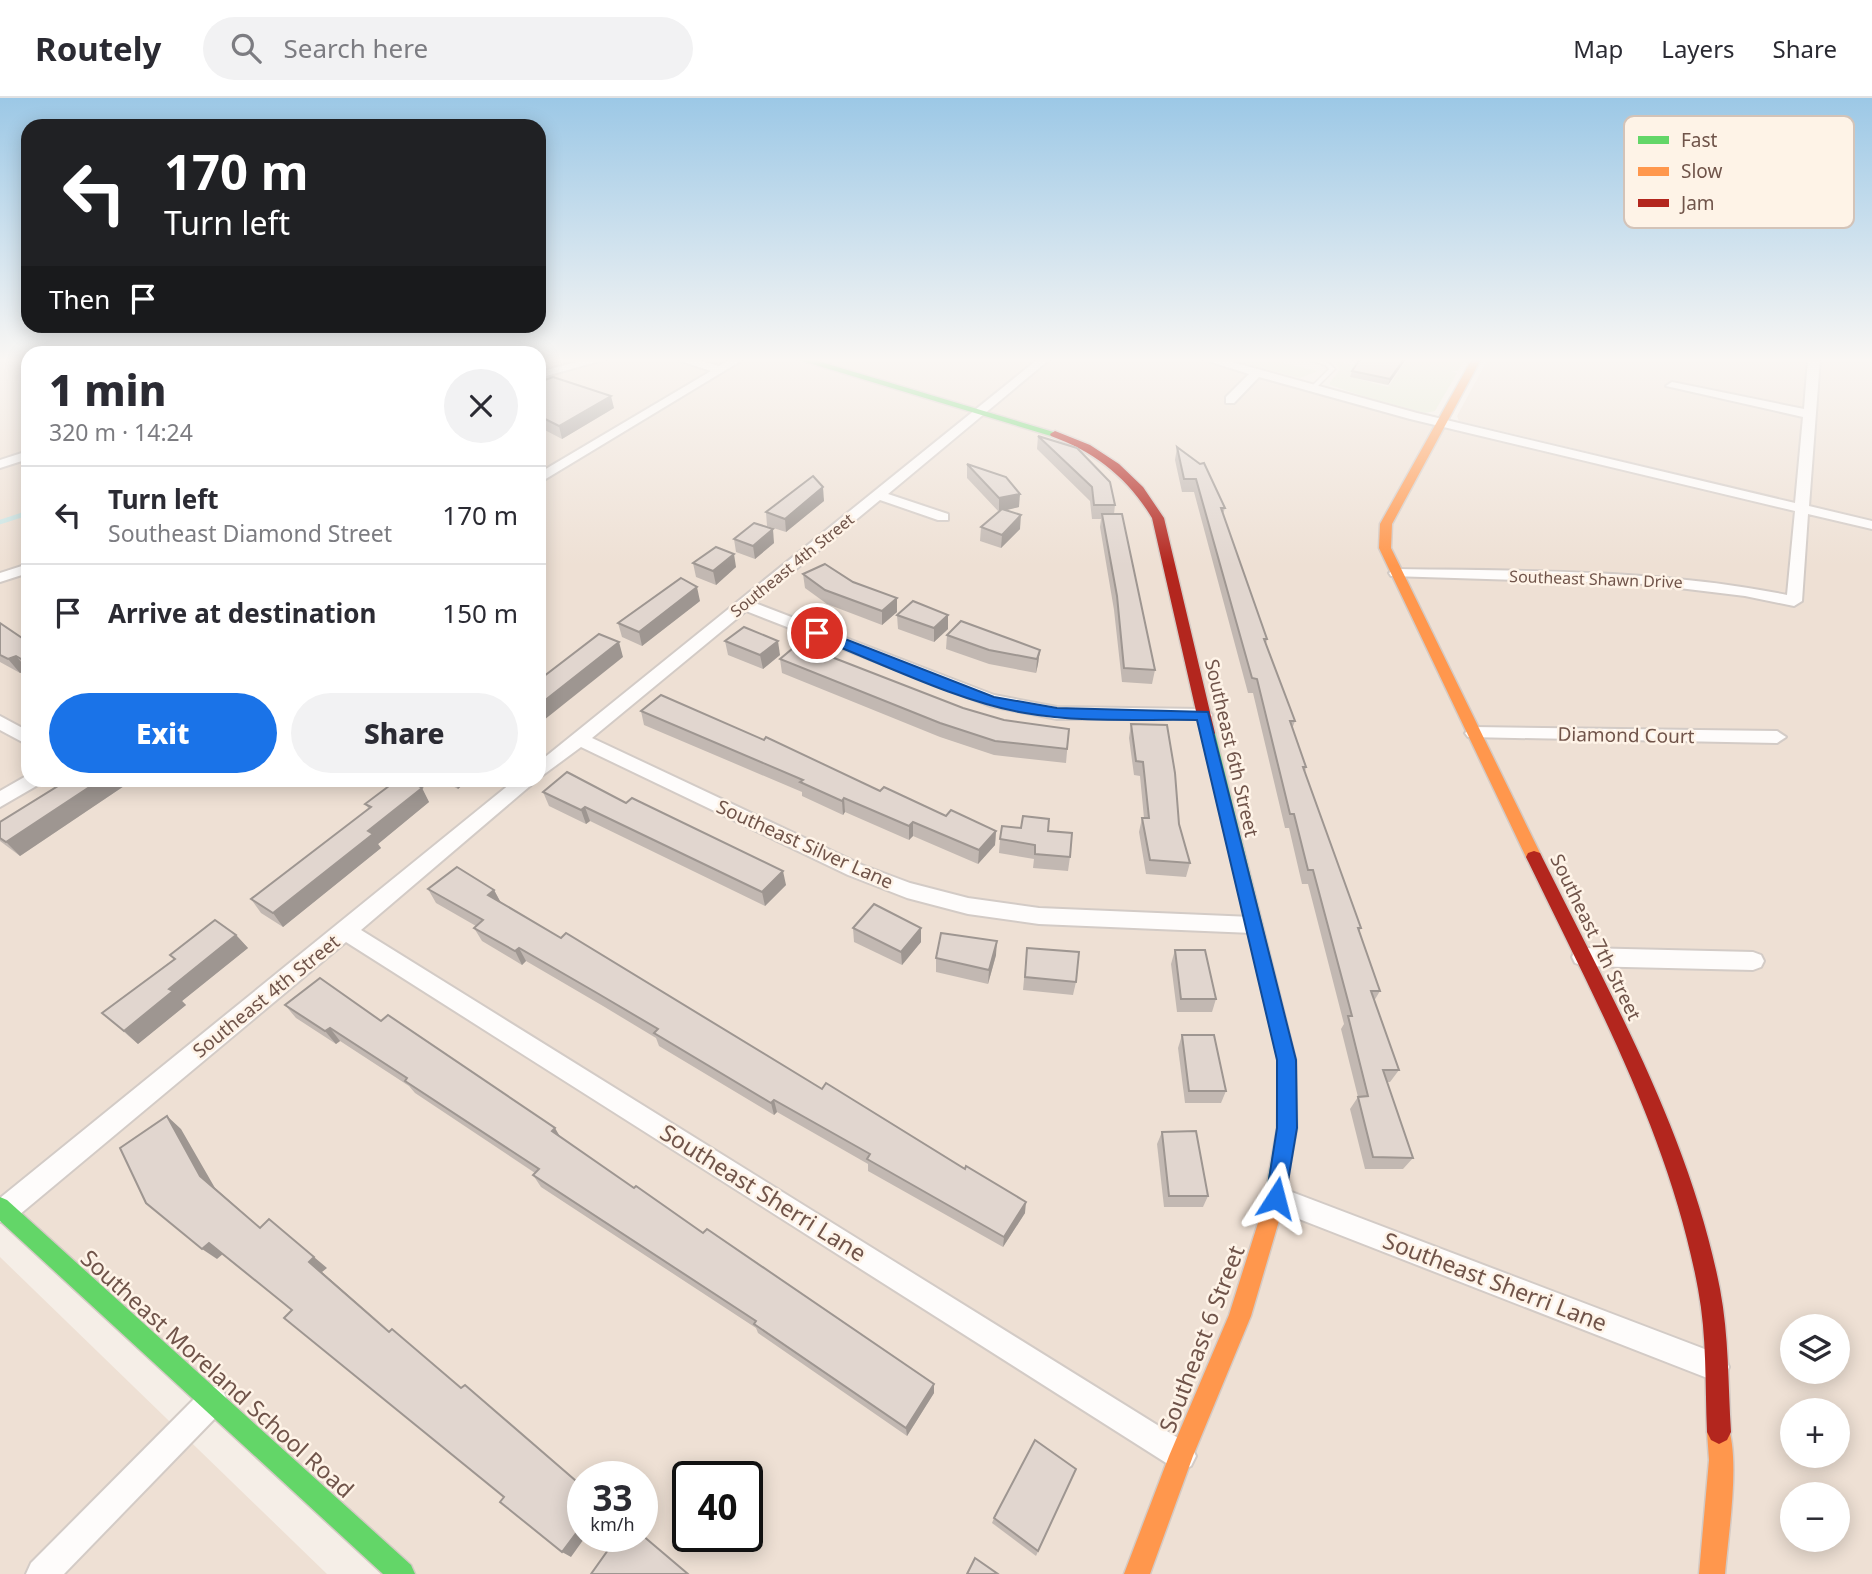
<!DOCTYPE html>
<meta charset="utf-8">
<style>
body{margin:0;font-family:"Noto Sans",sans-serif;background:#f2f2f3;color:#2b2b33;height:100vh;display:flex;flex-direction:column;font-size:26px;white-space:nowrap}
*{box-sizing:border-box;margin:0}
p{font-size:23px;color:#7c7c81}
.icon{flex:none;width:38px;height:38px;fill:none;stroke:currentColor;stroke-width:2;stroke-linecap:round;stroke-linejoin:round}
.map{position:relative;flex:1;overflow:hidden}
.drawer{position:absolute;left:21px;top:248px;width:525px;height:441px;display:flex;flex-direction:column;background:#fff;border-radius:21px;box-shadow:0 4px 18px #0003}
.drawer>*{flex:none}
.banner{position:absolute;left:21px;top:21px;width:525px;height:214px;border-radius:21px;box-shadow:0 4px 18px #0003;background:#202124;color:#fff;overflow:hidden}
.controls{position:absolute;left:1780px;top:1216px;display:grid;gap:14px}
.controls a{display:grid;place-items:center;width:70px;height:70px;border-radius:50%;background:#fff;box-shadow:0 4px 18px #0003;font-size:35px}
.speed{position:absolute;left:567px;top:1363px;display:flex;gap:14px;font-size:35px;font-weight:700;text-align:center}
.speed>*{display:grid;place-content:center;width:91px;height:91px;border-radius:50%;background:#fff;box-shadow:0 4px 18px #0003;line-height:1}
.speed small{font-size:18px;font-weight:400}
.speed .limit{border:4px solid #111;border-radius:10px;background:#fff;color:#111}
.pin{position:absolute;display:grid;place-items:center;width:60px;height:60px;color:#fff;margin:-30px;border:4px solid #fff;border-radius:50%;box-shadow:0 2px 7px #0007}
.me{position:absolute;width:77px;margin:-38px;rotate:9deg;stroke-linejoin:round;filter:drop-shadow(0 0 5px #0008)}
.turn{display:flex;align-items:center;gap:24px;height:147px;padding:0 28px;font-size:32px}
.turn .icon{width:91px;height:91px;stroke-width:2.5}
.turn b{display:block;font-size:49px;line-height:60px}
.then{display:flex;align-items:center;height:66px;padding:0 28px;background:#0003;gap:14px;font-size:26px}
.round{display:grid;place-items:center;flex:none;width:74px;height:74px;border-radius:37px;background:#f2f2f3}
.head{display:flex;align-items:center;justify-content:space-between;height:119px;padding:0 28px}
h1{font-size:42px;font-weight:800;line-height:52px}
.button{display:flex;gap:14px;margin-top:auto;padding:14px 28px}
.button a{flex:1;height:80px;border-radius:42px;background:#1a73e8;color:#fff;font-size:28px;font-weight:800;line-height:80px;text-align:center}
.button a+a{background:#f2f2f3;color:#2b2b33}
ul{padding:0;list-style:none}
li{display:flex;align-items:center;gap:21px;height:98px;padding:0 28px;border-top:2px solid #e1e1e2}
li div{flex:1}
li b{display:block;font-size:26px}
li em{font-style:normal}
header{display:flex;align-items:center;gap:42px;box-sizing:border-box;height:98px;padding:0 35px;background:#fff;border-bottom:2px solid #e1e1e2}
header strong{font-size:33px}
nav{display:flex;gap:38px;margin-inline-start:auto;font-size:24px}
.search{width:490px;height:63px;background:#f2f2f3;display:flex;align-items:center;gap:18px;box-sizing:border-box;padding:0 24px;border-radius:38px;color:#7c7c81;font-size:26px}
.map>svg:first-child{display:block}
</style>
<header>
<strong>Routely</strong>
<div class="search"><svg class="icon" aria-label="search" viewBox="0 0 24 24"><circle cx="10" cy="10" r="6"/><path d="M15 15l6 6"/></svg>Search here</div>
<nav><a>Map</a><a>Layers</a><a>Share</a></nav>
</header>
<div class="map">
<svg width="1872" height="1476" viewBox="0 0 1872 1476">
<rect width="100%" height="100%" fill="#f5eee7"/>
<g fill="#eee0d4" fill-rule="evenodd">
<path d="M0 261H28V682H539V261H1207L1380 308 1872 427V1476H402L0 1109ZM1792 1228H1838V1274H1792ZM1792 1312H1838V1358H1792ZM583 1379H642V1438H583ZM688 1379H747V1438H688ZM1792 1396H1838V1442H1792Z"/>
<path d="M1488 261H1872V422L1459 323 1457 318Z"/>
<path d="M0 1159 327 1476H0Z"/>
</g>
<g fill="#e3ead2">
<path d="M1226 261H1265L1318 273 1300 280Z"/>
<path d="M1407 261H1464L1458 273H1451L1457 275 1435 313 1425 315 1370 300 1419 315 1330 289 1366 299 1330 287V284L1340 272 1335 263 1358 268 1351 279 1388 289Z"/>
</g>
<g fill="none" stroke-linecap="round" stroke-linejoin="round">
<path stroke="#cae5e4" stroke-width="4.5" d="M0 424 28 415"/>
<g stroke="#d3cbc6" stroke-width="3">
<path id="lane" d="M1307 261C1319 261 1327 262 1335 271L1316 290 1311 289 1329 271 1325 267Z"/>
</g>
<g stroke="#d3cbc6" stroke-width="4">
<g id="street">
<path d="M588 261H607L539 280V274Z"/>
<path d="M675 261H694L719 268 731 261H744L539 385V375L711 273Z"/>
<path d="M1038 261H1050L888 396 948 416V422H938L880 402 755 505 994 597 1057 609 1203 611 1209 613 1212 617 1209 621H1057L990 608 746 513 592 640 862 767 910 785 968 800 1039 810 1252 819 1259 821 1262 827 1259 833 1252 835 1039 826 968 816 907 800 848 777 581 649 539 680V664Z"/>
<path d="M1202 261H1221L1417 315 1795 405 1803 319 1666 288 1672 284 1804 311 1808 261H1820L1809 408 1872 423V431L1808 416 1802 503 1794 508 1745 498 1646 486 1391 478 1389 475 1396 471C1527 473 1658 471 1787 497L1795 413 1410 321 1259 279 1234 305H1226V299L1249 276Z"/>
<path d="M28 353V361L0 370V362Z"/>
<path d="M28 466V475L0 484V475Z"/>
<path d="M0 618 28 633V647L0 632Z"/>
<path d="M1474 629 1777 633 1786 639 1777 645 1468 639 1465 635Z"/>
<path d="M28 677V682H41L38 687 0 709V693Z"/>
<path d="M515 682H537L361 832 1191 1348 1196 1358 1191 1368 1181 1373 1171 1368 346 844 13 1122 0 1124V1100Z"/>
<path d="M1583 850 1753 854 1761 857 1764 863 1761 869 1753 872 1583 868 1575 865 1572 859 1575 853Z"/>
<path d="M1276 1088 1715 1255 1725 1259 1729 1269 1725 1279 1715 1283 1276 1112 1267 1109 1263 1100 1267 1091Z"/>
<path d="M213 1288 223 1292 227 1302 223 1312 64 1476H26L31 1465 203 1292Z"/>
</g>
</g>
<g stroke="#d4cac4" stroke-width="3">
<g id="fast">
<path d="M796 261H811L1060 336 1051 338Z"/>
<path d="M1208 630 1215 635 1296 962 1297 1030 1283 1109 1280 1116 1273 1119 1266 1116 1263 1109 1277 1030 1278 962 1201 635Z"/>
<path d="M0 1099 7 1102 411 1467 415 1476H383L0 1123Z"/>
</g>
</g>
<g stroke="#d4cac4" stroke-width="3">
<g id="slow">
<path d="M1472 261H1481L1392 426 1391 450 1542 759 1540 763H1528L1526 759 1379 450 1380 426Z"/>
<path d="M1273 1099 1280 1102 1283 1109 1251 1218 1193 1358 1150 1476H1124L1169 1358 1229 1217 1263 1109 1266 1102Z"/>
<path d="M1719 1322 1727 1326C1741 1359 1728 1438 1725 1476H1699L1709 1362 1707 1334 1711 1326Z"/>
</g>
</g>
<g stroke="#d4cac4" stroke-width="3">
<g id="jam">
<path d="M1055 333 1090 347 1119 366 1143 389 1164 420 1215 635 1213 638H1203L1201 635 1152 420C1128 380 1095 354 1051 338L1050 336Z"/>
<path d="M1534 753 1540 755 1542 759C1611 898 1690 1037 1720 1191 1729 1238 1728 1287 1731 1334L1727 1342 1719 1346 1711 1342 1707 1334C1705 1287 1707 1238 1698 1191 1670 1038 1593 898 1526 759L1528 755Z"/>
</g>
</g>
<use href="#lane" fill="#fefcfb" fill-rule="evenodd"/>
<use href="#street" fill="#fefcfb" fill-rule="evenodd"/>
<use href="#fast" fill="#63d668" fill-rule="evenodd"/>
<use href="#slow" fill="#ff974d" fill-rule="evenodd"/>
<use href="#jam" fill="#b3261e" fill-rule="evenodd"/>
</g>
<g fill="#c2b8b2">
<path d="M1346 261H1406L1388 287 1350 279 1352 273 1358 264Z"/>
<path d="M539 284 614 310 562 341 539 329Z"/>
<path d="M1038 338 1115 407 1114 416 1155 572 1152 586 1122 584 1114 512 1100 429 1101 421H1092L1090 403 1037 351Z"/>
<path d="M1177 349 1225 410 1223 416 1267 541 1266 546 1295 623 1292 631 1306 669 1305 674 1361 830 1359 834 1380 893 1374 903 1399 972 1390 984H1387L1413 1060 1403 1071H1365L1350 1011 1358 999 1341 931 1344 926 1308 786H1302L1289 730H1285L1253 595H1248L1194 394H1182L1175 362Z"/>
<path d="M967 366 1019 409 1005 412 1020 431 1001 450 980 443 981 429 999 414 967 380Z"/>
<path d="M824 403 786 434 767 428 766 414Z"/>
<path d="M734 441 774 445 755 461 736 454Z"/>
<path d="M693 465 736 469 716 487 696 479Z"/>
<path d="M803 476 897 514 882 527 827 506 805 490Z"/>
<path d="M700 503 642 548 622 539 618 525Z"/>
<path d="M897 517H948V531L934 544 898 531Z"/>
<path d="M0 525 28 544V572L20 575 0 564Z"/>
<path d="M947 537 1040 552 1038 566 1036 575 989 566 946 551Z"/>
<path d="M725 543 780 557 763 571 728 557Z"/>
<path d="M780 561 1004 622 1069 631 1066 665 994 657 940 639 782 575Z"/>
<path d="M641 613 880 693 946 718 996 733 995 747 978 766 913 738 909 742 845 714 843 717 802 698V694L644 627Z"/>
<path d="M1131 626 1179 726 1190 765 1186 779 1146 776 1139 734 1142 720H1144L1140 678 1134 677 1129 640Z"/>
<path d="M442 682H468L458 691Z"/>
<path d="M130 684 20 758 0 743V724L61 687Z"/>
<path d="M422 690 429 704 378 746 381 750 283 829 261 815 251 801 369 711 365 706Z"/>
<path d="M543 694 626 705 786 787 765 808 590 723 586 726 549 708Z"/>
<path d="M1048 733 1070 759 1068 773 1033 770 1034 761 999 755 1000 741Z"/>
<path d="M428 791 494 792 501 805 1025 1115 1003 1149 868 1073V1066L777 1014 774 1017 659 948 656 940 603 908 526 863 522 867 482 843 474 830 476 828 436 805Z"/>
<path d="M853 830H921V844L902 867 854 844Z"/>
<path d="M236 837 248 850 182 903 186 907 138 946 102 915 174 861 170 857Z"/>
<path d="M1027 850 1076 884 1073 897 1023 892Z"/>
<path d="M1175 852 1216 901 1212 914H1177L1171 866Z"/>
<path d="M996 857 988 886 936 874V860Z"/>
<path d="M285 907 381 923 561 1039 634 1090 934 1286V1295L907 1338 758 1235 756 1230 541 1089 533 1077 535 1075 415 995 409 988 340 943 336 946 296 920Z"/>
<path d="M1182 937 1226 993 1221 1005H1185L1178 950Z"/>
<path d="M1162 1034 1208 1098 1203 1109H1164L1157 1046Z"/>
<path d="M1076 1371 1036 1458 992 1425 994 1420Z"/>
</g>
<g fill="#9e9691">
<path d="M1404 261H1406L1388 287 1390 281Z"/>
<path d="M611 298 614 310 562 341 559 328Z"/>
<path d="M823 389 824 403 786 434 785 421Z"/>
<path d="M1020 396 1019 409 999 414V400Z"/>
<path d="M1021 417 1020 431 1001 450 1002 437Z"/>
<path d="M773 431 774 445 755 461 753 448Z"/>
<path d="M734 456 736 469 716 487 713 473Z"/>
<path d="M697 489 700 503 642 548 639 534Z"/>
<path d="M897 500V514L882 527V513Z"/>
<path d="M948 517V531L934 544V530Z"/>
<path d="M778 543 780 557 763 571 760 557Z"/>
<path d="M619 544 623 559 539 626V607Z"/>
<path d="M1040 552 1038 566 1036 575 1037 561Z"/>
<path d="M16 558 28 572 20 575 8 561Z"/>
<path d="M100 682H129L130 684 20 758 6 744Z"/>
<path d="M454 682H468L458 691Z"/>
<path d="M422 690 429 704 378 746 381 750 283 829 273 815 368 733Z"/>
<path d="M844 700 845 714 843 717 842 703Z"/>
<path d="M585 709 590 723 586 726 581 712Z"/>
<path d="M913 724V738L909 742V728Z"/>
<path d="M996 733 995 747 978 766 979 752Z"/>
<path d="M783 773 786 787 765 808 762 794Z"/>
<path d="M494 792 501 805 488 797Z"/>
<path d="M921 830V844L902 867 901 854Z"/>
<path d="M236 837 248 850 182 903 186 907 138 946 124 933 169 891Z"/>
<path d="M997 843 996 857 988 886 989 872Z"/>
<path d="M519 850 526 863 522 867 515 853Z"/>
<path d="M330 930 340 943 336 946 325 933Z"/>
<path d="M774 1002 777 1014 774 1017 771 1005Z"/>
<path d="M167 1018 181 1031 215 1090 273 1141 200 1078Z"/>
<path d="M555 1030 562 1042 552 1033Z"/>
<path d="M1026 1104 1025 1115 1003 1149 1004 1139Z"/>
<path d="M269 1121 327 1170 322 1174 401 1243 309 1164Z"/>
<path d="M209 1145 224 1155 217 1161 202 1151Z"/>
<path d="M934 1286V1295L907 1338 906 1330Z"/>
<path d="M583 1426V1438H586L571 1459 562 1454Z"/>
</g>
<g fill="#e1d6cf" stroke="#9e9691" stroke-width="2">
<path d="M1360 261H1404L1390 281 1352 273Z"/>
<path d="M553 279 611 298 559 328 539 318V284Z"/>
<path d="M1038 338 1077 350 1110 384 1115 407H1094L1092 389Z"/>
<path d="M1177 349 1200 366 1204 365 1225 410H1221L1267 541H1264L1295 623H1290L1306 669H1303L1361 830H1358L1380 893H1371L1399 972H1383L1413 1060 1373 1059 1358 999 1368 998 1348 918H1352L1313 772H1308L1294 716H1290L1257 581 1252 580 1196 381H1184Z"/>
<path d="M967 366 1006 379 1020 396 999 400Z"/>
<path d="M813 378 823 389 785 421 766 414Z"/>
<path d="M1002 411 1021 417 1002 437 981 429Z"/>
<path d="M1102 416H1122L1155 572 1124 570 1117 498Z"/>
<path d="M754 425 773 431 753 448 734 441Z"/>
<path d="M716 449 734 456 713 473 693 465Z"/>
<path d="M825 466 853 484 897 500 882 513 825 492 803 476Z"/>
<path d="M681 480 697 489 639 534 618 525Z"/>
<path d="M913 503 948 517 934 530 897 517Z"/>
<path d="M961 523 1040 552 1037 561 989 552 947 537Z"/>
<path d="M0 525 28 544V565L16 558 8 561 0 557Z"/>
<path d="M744 529 778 543 760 557 725 543Z"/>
<path d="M599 536 619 544 539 607V582Z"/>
<path d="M798 546 963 610 1004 622 1069 631 1067 651 995 643 940 625 780 561Z"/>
<path d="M661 597 764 642 766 639 880 693 884 689 946 718 951 712 996 733 979 752 913 724 909 728 844 700 842 703 800 684 803 682 641 613Z"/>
<path d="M1131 626 1167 627 1175 675 1179 726 1190 765 1150 762 1142 720H1149L1143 664 1136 663Z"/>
<path d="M567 674 626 705 632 700 783 773 762 794 585 709 581 712 543 694Z"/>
<path d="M64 682H100L6 744 0 740V724L61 686 59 685Z"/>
<path d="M397 682H408L422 690 368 733 373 736 273 815 251 801 371 709 365 706Z"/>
<path d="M1023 718 1049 721 1048 733 1072 735 1070 759 1035 756V747L1000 741 1002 728 1021 730Z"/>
<path d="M457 769 494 792 488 797 561 840 566 835 822 991 826 985 965 1071 966 1068 1026 1104 1004 1139 867 1061 870 1056 774 1002 771 1005 654 935 658 931 597 895 519 850 515 853 474 830 483 822 428 791Z"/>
<path d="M874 806 921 830 901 854 853 830Z"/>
<path d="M215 822 236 837 169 891 173 893 124 933 102 915 175 861 170 857Z"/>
<path d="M941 835 997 843 989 872 936 860Z"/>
<path d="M1027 850 1079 854 1076 884 1025 879Z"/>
<path d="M1175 852H1205L1216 901H1181Z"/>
<path d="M320 880 381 923 388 917 555 1030 552 1033 634 1090 636 1088 703 1135 707 1131 934 1286 906 1330 754 1226 756 1223 533 1077 539 1071 405 983 407 980 330 930 325 933 285 907Z"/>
<path d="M1182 937H1214L1226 993H1189Z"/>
<path d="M167 1018 200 1078 260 1130 269 1121 314 1159 309 1164 389 1234 392 1231 461 1290 465 1287 583 1389V1426L562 1454 500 1404 504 1399 284 1220 292 1212 209 1145 202 1151 146 1105 120 1050Z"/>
<path d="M1196 1033 1208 1098H1169L1162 1034Z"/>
<path d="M1035 1342 1076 1371 1038 1453 994 1420Z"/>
<path d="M642 1437 688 1476H591L618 1438H642Z"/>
<path d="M975 1460 998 1476H967Z"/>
</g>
<linearGradient id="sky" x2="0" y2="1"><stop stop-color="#9cc8e6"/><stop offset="0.56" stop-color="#faf7f4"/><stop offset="1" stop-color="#faf7f4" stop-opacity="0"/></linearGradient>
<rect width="1872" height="468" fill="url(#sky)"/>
<path fill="#1a73e8" stroke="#114b97" stroke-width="2" d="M812 532H822L994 599 1057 610 1208 614 1296 962 1297 1030 1284 1107 1276 1110 1269 1107 1266 1100 1277 1030V962L1197 622C1140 621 1081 625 1025 615 958 604 877 563 812 538Z"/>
<g text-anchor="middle" stroke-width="5" stroke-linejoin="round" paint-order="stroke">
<g font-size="16" fill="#70544a" stroke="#fef3e7">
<text transform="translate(792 467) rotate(-39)" y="6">Southeast 4th Street</text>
<text transform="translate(1596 481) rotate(2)" y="6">Southeast Shawn Drive</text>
</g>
<g font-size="19" fill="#70544a" stroke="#fef3e7">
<text transform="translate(1626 637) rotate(1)" y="7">Diamond Court</text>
<text transform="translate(1232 650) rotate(77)" y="7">Southeast 6th Street</text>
<text transform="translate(805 746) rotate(24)" y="7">Southeast Silver Lane</text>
<text transform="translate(1596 839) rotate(64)" y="7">Southeast 7th Street</text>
<text transform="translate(266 898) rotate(-39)" y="7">Southeast 4th Street</text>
</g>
<g font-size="23" fill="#70544a" stroke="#fef3e7">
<text transform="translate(763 1095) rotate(32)" y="8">Southeast Sherri Lane</text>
<text transform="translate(1495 1184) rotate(21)" y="8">Southeast Sherri Lane</text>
<text transform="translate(1202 1241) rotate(-69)" y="8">Southeast 6 Street</text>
<text transform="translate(217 1276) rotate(42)" y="8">Southeast Moreland School Road</text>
</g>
</g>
<rect x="1624" y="18" width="230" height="112" rx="10" fill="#fef3e7" stroke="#d3c3b8" stroke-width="2"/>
<rect x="1638" y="38" width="31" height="8" fill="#63d668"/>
<rect x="1638" y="69" width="31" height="9" fill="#ff974d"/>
<rect x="1638" y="101" width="31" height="8" fill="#b3261e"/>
<g font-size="19" fill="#70544a">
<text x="1681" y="49">Fast</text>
<text x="1681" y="80">Slow</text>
<text x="1681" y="112">Jam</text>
</g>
</svg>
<div class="controls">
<a><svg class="icon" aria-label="layers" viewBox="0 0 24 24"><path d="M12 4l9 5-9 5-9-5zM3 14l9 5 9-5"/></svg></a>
<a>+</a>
<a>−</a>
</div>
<div class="speed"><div>33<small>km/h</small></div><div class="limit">40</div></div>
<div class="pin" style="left:817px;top:535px;background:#d93025"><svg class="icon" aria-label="arrive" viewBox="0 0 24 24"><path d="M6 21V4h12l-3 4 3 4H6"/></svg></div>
<svg class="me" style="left:1276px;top:1100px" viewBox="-20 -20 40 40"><path d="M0-17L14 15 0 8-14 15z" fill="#1a73e8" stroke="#fff" stroke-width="4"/></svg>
<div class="banner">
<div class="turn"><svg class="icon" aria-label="left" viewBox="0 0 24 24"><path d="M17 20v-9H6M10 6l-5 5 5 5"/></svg><div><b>170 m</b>Turn left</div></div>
<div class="then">Then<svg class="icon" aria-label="arrive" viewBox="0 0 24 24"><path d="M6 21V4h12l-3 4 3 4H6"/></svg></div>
</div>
<section class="drawer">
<div class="head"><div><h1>1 min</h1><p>320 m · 14:24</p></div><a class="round"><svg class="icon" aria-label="close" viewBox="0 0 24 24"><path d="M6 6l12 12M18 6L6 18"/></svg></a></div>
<ul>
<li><svg class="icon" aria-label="left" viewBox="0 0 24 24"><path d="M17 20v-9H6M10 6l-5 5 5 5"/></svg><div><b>Turn left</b><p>Southeast Diamond Street</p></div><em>170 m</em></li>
<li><svg class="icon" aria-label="arrive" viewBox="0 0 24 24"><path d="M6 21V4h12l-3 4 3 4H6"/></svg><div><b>Arrive at destination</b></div><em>150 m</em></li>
</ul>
<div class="button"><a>Exit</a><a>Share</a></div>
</section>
</div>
